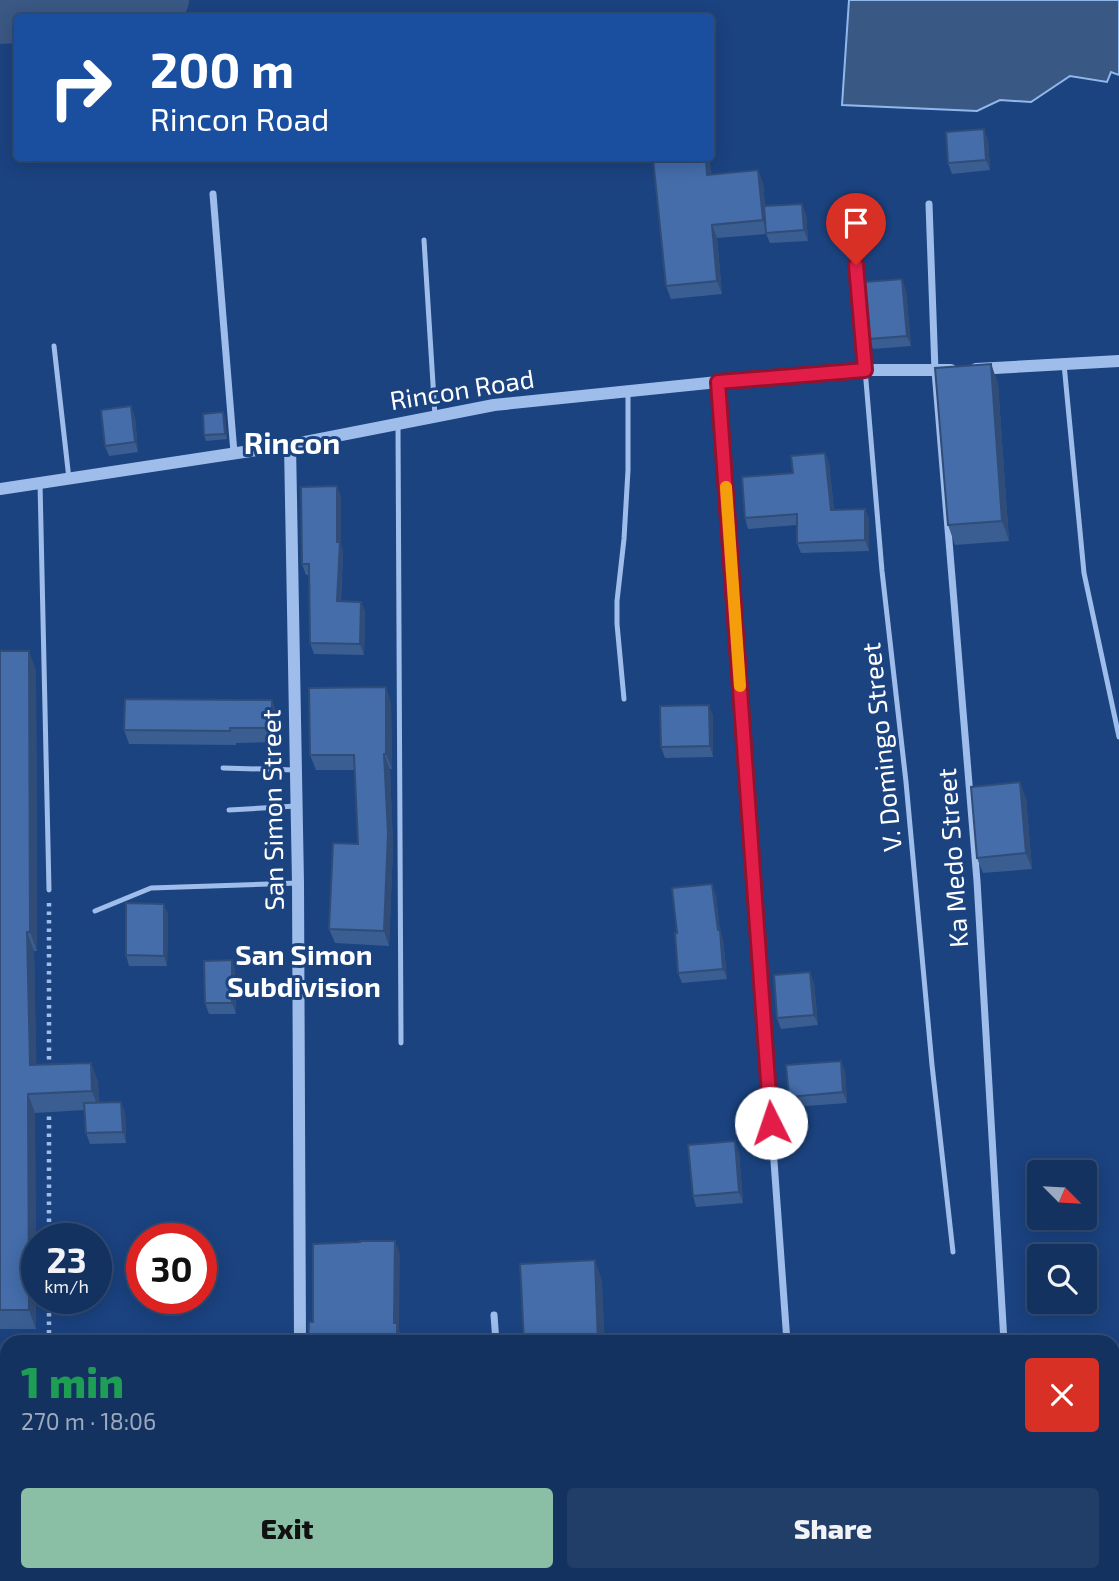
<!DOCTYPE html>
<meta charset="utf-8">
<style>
body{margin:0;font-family:"Exo 2",sans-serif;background:#213e69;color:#f1f3f6;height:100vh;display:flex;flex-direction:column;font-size:26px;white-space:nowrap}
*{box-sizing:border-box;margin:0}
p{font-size:23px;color:#9daabd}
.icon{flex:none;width:38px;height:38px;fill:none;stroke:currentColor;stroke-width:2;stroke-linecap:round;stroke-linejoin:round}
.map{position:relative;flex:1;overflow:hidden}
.side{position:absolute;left:0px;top:1335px;width:1120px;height:247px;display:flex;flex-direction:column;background:#143260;border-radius:21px 21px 0 0;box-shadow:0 4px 18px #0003,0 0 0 2px #334d75}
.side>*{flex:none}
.hud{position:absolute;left:14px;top:14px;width:700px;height:147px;border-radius:7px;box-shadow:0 4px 18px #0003,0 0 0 2px #334d75;background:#1a4fa0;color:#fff;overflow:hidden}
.needle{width:46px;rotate:114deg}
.tools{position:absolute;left:1027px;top:1160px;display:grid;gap:14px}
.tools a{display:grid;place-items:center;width:70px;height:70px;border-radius:7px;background:#143260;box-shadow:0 4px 18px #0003,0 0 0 2px #334d75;font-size:35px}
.speed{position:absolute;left:21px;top:1223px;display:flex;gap:14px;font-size:35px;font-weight:700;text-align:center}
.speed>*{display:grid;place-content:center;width:91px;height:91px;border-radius:50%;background:#143260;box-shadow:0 4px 18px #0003,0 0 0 2px #334d75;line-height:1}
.speed small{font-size:18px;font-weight:400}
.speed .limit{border:10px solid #d22;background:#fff;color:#111}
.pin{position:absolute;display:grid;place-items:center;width:60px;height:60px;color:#fff;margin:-72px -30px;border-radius:50% 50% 50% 0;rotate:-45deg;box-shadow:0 0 7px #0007}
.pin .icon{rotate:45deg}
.me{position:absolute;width:77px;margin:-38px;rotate:356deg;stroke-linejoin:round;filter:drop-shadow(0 0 5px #0008)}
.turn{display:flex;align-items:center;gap:24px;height:147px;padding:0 21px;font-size:32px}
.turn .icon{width:91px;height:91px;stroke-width:2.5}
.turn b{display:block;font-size:49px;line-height:60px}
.round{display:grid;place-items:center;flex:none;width:74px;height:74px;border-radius:7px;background:#213e69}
.headline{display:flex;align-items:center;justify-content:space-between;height:119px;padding:0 21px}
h1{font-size:42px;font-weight:800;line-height:52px;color:#1e9e55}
.button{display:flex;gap:14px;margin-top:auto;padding:14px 21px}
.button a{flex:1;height:80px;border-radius:7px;background:#8abfa5;color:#111;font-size:28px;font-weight:800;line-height:80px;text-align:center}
.button a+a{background:#213e69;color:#f1f3f6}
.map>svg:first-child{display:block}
</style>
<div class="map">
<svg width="1119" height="1581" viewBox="0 0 1119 1581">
<rect width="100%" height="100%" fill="#1b4380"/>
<path fill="#3a5884" stroke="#91b8ec" stroke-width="2" d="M849 0H1119V75L1111 72 1107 82 1070 76 1031 102 1000 100 977 111 842 105Z"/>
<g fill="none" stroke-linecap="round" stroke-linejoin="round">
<g stroke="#3a5884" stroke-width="46">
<path d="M44 18 71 15 166 0"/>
<path d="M0 21 18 20"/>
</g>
<g stroke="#9fbdea" stroke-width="4.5" stroke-dasharray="3.5 5" stroke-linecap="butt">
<path d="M49 1068V901"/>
<path d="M49 1239V1108"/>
<path d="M49 1342V1298"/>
<path d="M49 1581V1575"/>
</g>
<g stroke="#9fbdea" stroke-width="5">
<path d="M854 238 882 571 906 782 932 1065 953 1252"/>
<path d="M424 240 435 416"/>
<path d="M54 346 69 479"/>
<path d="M1064 364 1084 573 1119 737"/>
<path d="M398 426 401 1043"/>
<path d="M40 483 49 890"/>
<path d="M624 699 617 624V601L624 539 628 470V391"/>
<path d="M223 768 295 770"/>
<path d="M229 810 296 806"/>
<path d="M95 911 151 888 298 883"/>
<path d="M559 1575V1581"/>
</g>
<g stroke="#9fbdea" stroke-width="7">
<path d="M213 194 234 453"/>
<path d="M929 204 935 371 977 881 1004 1342"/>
<path d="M718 382 787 1342"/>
<path d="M494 1315 496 1342"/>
<path d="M507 1581V1575"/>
</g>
<g stroke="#9fbdea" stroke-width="12">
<path d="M976 369 1119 361"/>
<path d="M290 445 298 883 300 1342"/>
<path d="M0 489 290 445 494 405 718 382 865 370H951"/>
<path d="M226 1575V1581"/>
<path d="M304 1575V1581"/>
</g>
</g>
<g fill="#3a5e92">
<path d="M988 140 990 170 952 174 948 163Z"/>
<path d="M653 158H709L711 174 763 183 765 206 806 214 808 241 770 243 766 234 717 238 722 294 671 299 666 286Z"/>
<path d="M906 290 911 346 873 349 869 339Z"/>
<path d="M991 364 998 384 1009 541 955 545 948 525Z"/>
<path d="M223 412 225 418 227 439 206 441 204 435Z"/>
<path d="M135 417 138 452 109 456 105 446Z"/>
<path d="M825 453 829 463 834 510 865 509 869 519V551L801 553 797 543V525L748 529 745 518 793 473Z"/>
<path d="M337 486 341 497V545L343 552 341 601 361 602 365 612 364 655 314 654 310 643 309 575H306L302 564Z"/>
<path d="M0 651 36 670 37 951H34L36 1064 91 1063 98 1082 99 1103 125 1112 126 1143 90 1144 86 1133 85 1110 35 1113 36 1329H0Z"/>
<path d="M391 702 392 769H390L393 848 389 946 335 943 329 929 358 844 355 770H316L310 755Z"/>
<path d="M277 714V742L236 743V745L129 744 124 730Z"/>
<path d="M713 715V757L665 758 661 747Z"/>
<path d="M1026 798 1032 869 983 873 977 858Z"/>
<path d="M716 895 720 932 723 940 727 979 682 983 678 973 677 933Z"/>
<path d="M168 914 167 966H129L126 955Z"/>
<path d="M232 960 235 971 236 1014H209L205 1003Z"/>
<path d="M814 983 818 1025 781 1029 777 1018Z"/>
<path d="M845 1071 847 1103 793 1107 789 1097Z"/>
<path d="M739 1152 743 1203 696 1207 693 1196Z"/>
</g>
<g fill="#304c77">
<path d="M984 129 988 140 990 170 986 160Z"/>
<path d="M706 158H709L712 188 707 175Z"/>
<path d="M758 170 763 183 767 233 763 220Z"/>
<path d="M802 204 806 214 808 241 804 230Z"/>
<path d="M712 225 717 238 722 294 717 281Z"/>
<path d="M902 279 906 290 911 346 907 336Z"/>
<path d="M991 364 998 384 1009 541 1002 521Z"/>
<path d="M131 406 135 417 138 452 135 442Z"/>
<path d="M223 412 225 418 227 439 225 434Z"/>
<path d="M825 453 829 463 835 520 831 510Z"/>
<path d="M337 486 341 497V545L343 552 340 612 337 601Z"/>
<path d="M865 509 869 519V551L865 540Z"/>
<path d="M361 602 365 612 364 655 360 644Z"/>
<path d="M29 651 36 670 37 951 30 932Z"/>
<path d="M386 687 391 702 392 769 386 754Z"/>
<path d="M272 700 277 714V742L272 728Z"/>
<path d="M709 705 713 715V757L710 746Z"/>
<path d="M384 754 390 769 393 848 389 946 384 931Z"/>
<path d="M1020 782 1026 798 1032 869 1026 853Z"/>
<path d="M712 884 716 895 720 932 723 940 727 979 723 969Z"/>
<path d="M164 904 168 914 167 966 164 956Z"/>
<path d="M27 932 34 951 37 1084 30 1065Z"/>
<path d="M232 960 235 971 236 1014 232 1003Z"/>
<path d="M810 972 814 983 818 1025 814 1015Z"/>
<path d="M841 1061 845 1071 847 1103 843 1092Z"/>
<path d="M91 1063 98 1082 99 1110 92 1091Z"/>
<path d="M28 1094 35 1113 36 1329 29 1310Z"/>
<path d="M121 1102 125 1112 126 1143 123 1132Z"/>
<path d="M735 1141 739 1152 743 1203 739 1192Z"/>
<path d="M395 1241 400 1254 399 1329 401 1336V1342H397L394 1323Z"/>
<path d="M595 1260 602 1280 605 1342H598Z"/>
</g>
<g fill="#446daa" stroke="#304c77" stroke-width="2">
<path d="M984 129 986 160 948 163 946 132Z"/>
<path d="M653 158H706L707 175 758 170 763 220 712 225 717 281 666 286Z"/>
<path d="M802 204 804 230 766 233 764 206Z"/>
<path d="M902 279 907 336 869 339 865 282Z"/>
<path d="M991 364 1002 521 948 525 935 368Z"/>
<path d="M131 406 135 442 105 446 101 410Z"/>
<path d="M223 412 225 434 204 435 203 414Z"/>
<path d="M825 453 831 510 865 509V540L797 543V514L745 518 742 477 793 473 791 456Z"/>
<path d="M337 486V542H340L337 601 361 602 360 644 310 643 309 564H302L301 487Z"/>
<path d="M0 651H29L30 932H27L30 1065 91 1063 92 1091 28 1094 29 1310H0Z"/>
<path d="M386 687V754H384L388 833 384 931 329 929 333 843 358 844 354 755H310L309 688Z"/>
<path d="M125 699 272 700V728H230V731L124 730Z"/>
<path d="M709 705 710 746 661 747 660 706Z"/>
<path d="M1020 782 1026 853 977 858 971 787Z"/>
<path d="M712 884 718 930H720L723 969 678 973 675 933H677L672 888Z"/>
<path d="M126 903 164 904V956L126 955Z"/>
<path d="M232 960V1003H205L204 961Z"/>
<path d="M810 972 814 1015 777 1018 774 975Z"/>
<path d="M841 1061 843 1092 789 1097 786 1065Z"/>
<path d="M121 1102 123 1132 86 1133 84 1103Z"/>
<path d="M735 1141 739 1192 693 1196 688 1145Z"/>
<path d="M360 1241H395L394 1323H397V1342H308L309 1322H313V1244L360 1242Z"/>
<path d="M595 1260 598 1342H524L520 1264Z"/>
<path d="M1113 1519H1119V1581H793V1575H1113Z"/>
</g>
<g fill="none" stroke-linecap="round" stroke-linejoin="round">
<g stroke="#92132f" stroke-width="18">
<path id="route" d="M771 1123 718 382 865 370 856 265"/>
</g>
<use href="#route" stroke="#e11d48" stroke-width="12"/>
<path stroke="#f59e0b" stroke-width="12" d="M726 487 740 686"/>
</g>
<g text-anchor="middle" stroke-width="6" stroke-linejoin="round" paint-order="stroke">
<g font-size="26" fill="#fff" stroke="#1b4380">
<text transform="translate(462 390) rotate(-9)" y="9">Rincon Road</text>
<text transform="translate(882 747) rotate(-96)" y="9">V. Domingo Street</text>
<text transform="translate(273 810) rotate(-91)" y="9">San Simon Street</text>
<text transform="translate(953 858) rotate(-94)" y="9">Ka Medo Street</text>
</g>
<g font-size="28" font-weight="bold" fill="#fff" stroke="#1b4380">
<text x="304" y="965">San Simon<tspan x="304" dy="32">Subdivision</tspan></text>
</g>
<g font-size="30" font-weight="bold" fill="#fff" stroke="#1b4380">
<text x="292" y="454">Rincon</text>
</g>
</g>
</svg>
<div class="tools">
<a><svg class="needle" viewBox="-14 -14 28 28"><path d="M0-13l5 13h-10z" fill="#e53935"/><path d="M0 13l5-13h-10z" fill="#9daabd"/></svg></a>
<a><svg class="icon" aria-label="search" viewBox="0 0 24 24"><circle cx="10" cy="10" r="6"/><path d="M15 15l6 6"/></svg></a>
</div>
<div class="speed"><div>23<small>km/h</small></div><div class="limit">30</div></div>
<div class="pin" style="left:856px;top:265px;background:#d93025"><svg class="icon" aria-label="arrive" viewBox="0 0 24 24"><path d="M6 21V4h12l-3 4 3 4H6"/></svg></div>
<svg class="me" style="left:771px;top:1123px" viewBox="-20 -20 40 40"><circle r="19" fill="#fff"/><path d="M0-13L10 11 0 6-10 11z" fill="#e11d48"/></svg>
<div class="hud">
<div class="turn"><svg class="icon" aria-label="right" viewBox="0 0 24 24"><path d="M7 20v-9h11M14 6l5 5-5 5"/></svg><div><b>200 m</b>Rincon Road</div></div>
</div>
<section class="side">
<div class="headline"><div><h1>1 min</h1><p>270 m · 18:06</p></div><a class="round" style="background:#d93025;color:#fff"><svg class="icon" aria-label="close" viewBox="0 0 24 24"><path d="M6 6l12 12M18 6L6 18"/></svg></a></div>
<div class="button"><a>Exit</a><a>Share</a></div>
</section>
</div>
